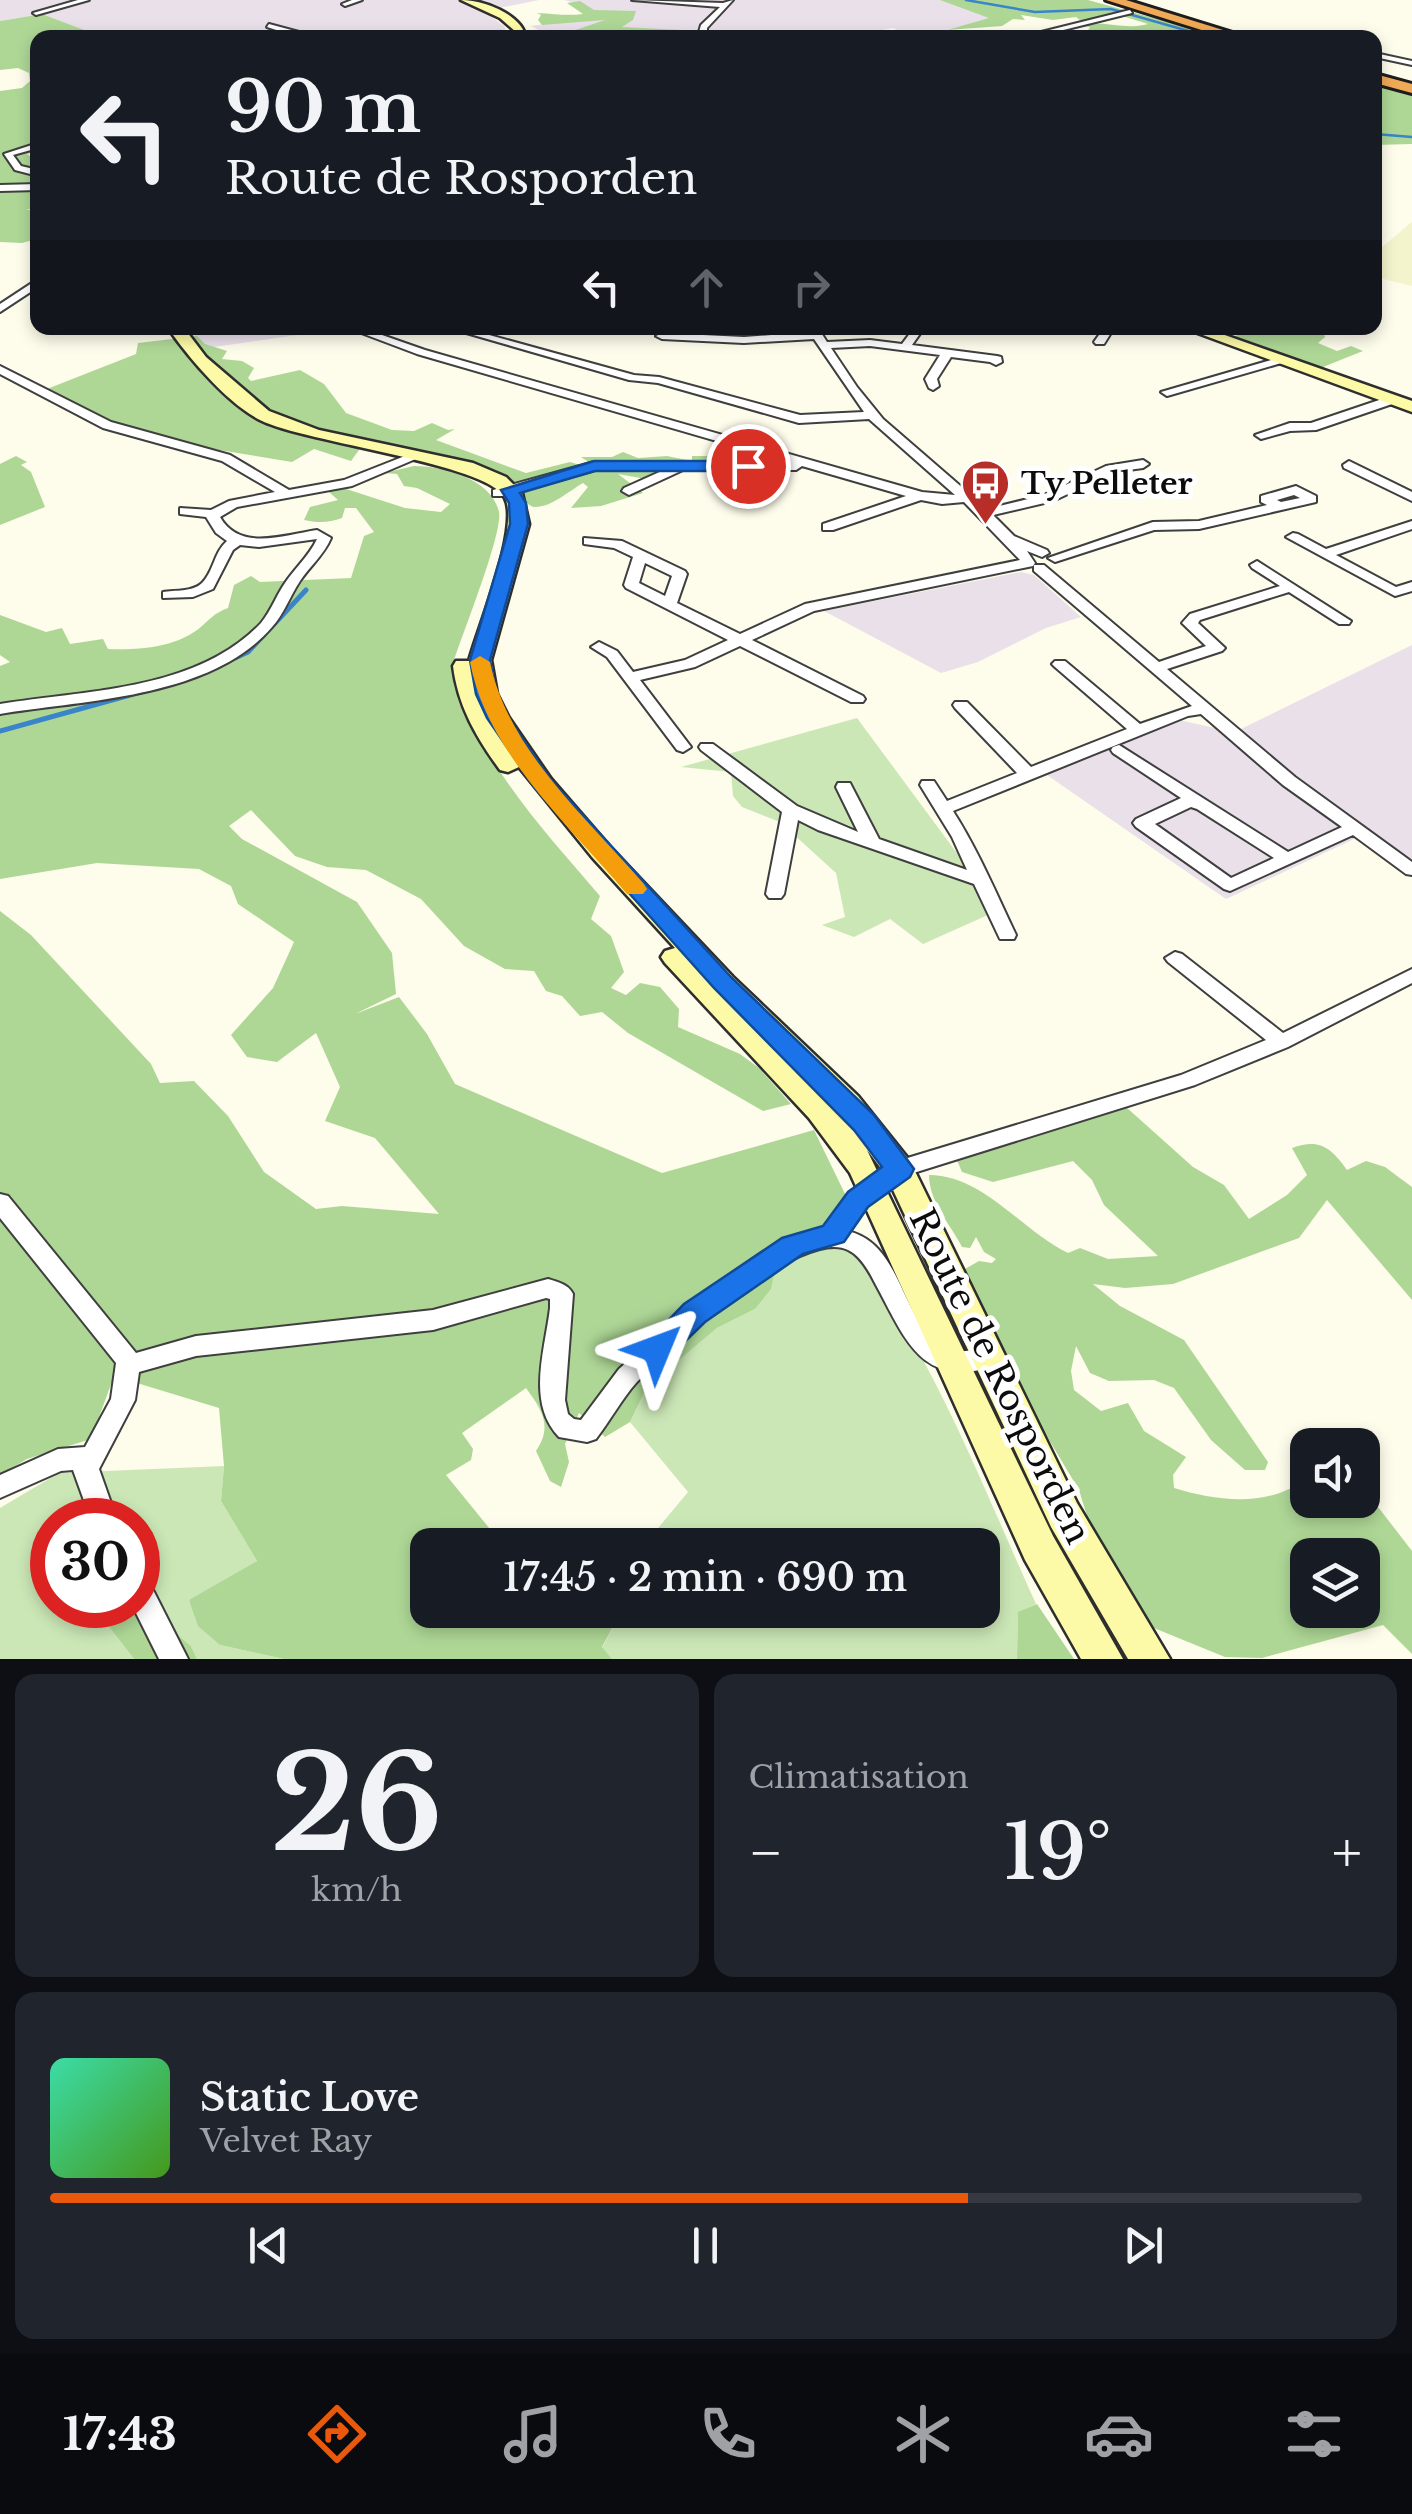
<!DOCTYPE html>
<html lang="fr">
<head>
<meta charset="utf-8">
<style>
	:root { --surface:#171b24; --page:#20242c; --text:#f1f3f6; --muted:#9ea1a6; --line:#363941; --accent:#ea580c }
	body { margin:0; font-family:"Libre Baskerville",serif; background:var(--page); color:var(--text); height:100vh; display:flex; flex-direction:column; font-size:38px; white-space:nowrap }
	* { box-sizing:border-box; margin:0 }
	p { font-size:32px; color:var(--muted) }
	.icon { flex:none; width:55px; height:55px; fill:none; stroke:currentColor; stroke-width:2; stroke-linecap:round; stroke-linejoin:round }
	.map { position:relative; height:1659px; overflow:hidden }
	.sheet { display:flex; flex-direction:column; gap:15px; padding:15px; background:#0d0f14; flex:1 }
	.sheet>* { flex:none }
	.hud { position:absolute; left:30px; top:30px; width:1352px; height:305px; border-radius:20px; box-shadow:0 5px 15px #0003; background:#171b24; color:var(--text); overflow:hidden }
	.fabs { position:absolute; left:1290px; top:1428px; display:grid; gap:20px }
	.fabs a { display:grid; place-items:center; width:90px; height:90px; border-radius:20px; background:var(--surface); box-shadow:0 5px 15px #0003; font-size:50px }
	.speed { position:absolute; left:30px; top:1498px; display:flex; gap:20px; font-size:50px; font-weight:700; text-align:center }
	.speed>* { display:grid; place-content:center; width:130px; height:130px; border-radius:50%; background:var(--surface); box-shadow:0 5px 15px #0003; line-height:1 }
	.speed .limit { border:15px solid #d22; background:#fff; color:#111 }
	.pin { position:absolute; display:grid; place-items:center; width:85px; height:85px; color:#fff; margin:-42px; border:5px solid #fff; border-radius:50%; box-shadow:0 2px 10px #0007 }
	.me { position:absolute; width:110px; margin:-55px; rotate:46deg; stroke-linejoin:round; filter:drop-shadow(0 0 8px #0008) }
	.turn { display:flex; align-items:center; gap:35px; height:210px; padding:0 30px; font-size:45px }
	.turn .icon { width:130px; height:130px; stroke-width:2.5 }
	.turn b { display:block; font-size:70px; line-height:85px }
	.lanes { display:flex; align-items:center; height:95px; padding:0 30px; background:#0003; justify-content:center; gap:50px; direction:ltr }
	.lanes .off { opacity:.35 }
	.big { font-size:75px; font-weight:600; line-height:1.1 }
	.sheet .tile { flex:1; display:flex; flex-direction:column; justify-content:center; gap:15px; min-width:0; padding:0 35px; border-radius:20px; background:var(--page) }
	.sheet .dial { align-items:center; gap:0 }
	.dial b { font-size:130px; line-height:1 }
	.song { display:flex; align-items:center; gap:30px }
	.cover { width:120px; height:120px; border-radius:15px; background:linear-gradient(135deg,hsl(160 70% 55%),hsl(100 70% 35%)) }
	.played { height:10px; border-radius:5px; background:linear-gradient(90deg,var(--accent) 70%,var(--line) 70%) }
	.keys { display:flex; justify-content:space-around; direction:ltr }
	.heat { display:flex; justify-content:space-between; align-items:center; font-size:55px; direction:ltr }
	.sheet .tiles { flex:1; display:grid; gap:15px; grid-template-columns:1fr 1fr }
	.tile:last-child { grid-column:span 2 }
	.trip { position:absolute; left:410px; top:1528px; width:590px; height:100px; border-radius:20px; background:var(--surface); box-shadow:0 5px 15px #0003; font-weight:600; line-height:100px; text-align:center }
	.menu { display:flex; height:160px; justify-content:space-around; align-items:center; background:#090b0e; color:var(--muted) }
	.menu .icon { width:70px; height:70px }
	.menu .on { color:var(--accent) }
	.menu b { font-size:45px; color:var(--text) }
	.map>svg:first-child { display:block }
</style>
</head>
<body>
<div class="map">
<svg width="1412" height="1659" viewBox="0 0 1412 1659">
	<rect width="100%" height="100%" fill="#fefceb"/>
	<g fill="#eae0ea">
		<path d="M 0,0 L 539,0 L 484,11 L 504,26 L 509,38 L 87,38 L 95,34 L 42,14 L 0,21 Z"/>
		<path d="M 564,0 L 961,0 L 1017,13 L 912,38 L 893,28 L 840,38 L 554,38 L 531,26 L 588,18 L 575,3 Z"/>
		<path d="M 187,328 L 346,328 L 200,349 Z"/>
		<path d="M 1021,572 L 1034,575 L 1081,617 L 1046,628 L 978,662 L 941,673 L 824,611 Z"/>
		<path d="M 1412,645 L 1412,859 L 1369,832 L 1226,899 L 1047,775 L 1179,720 L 1215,728 L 1221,734 L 1241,729 Z"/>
	</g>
	<path fill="#f3f3cc" d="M 1412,222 L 1412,286 L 1375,277 L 1375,253 Z"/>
	<g fill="#cbe7b6">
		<path d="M 857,718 L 999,910 L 923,944 L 890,919 L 854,937 L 822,925 L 845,917 L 836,873 L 780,822 L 742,807 L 733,796 L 731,772 L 681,767 Z"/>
		<path d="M 849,1245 C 932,1351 981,1483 1036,1604 L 1018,1613 L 1017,1659 L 612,1659 L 602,1648 L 622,1610 L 982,1610 L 982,1545 L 644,1545 L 688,1492 L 630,1422 L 647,1387 L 717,1328 L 755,1309 L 776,1265 L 805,1248 Z"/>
		<path d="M 224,1466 L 221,1501 L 257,1561 L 189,1601 L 220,1645 L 284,1659 L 197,1659 L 191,1646 L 138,1601 L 138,1520 L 52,1520 L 52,1605 L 92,1605 L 134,1659 L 0,1659 L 0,1508 L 59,1473 Z"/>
	</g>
	<g fill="#aed796" fill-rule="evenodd">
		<path d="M 940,0 L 1088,0 L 1223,37 C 1209,37 1165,32 1157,34 L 1167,37 L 1145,33 L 1108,36 L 1087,32 L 1090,27 L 1078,25 C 1103,19 1123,31 1148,24 L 1116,14 L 1081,21 L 1076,17 L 1053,20 L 1021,15 L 1025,20 L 1013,19 L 1002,26 L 947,30 L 989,18 Z"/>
		<path d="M 580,1 L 594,10 L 636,11 L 633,20 L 622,27 L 681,30 L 675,33 L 555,37 L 605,20 L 542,25 L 538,20 L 541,15 L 537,13 C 555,14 569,16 583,14 L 567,3 Z"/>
		<path d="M 42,14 L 95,34 L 38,38 L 37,151 L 27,154 L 37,161 L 37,207 L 26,210 L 37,210 L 37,239 L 22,243 L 0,242 L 0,91 L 22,88 L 30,81 L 29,73 L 18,68 L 0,70 L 0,21 Z"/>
		<path d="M 1375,85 L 1412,96 L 1412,144 L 1375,145 Z"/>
		<path d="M 1260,328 L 1316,328 L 1323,330 L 1325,337 L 1318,343 L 1337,351 L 1351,346 L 1363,351 L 1318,369 L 1232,337 Z"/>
		<path d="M 197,336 L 205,344 L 227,351 L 222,359 L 242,361 L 254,368 L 248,378 L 251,381 L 300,370 L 324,384 L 346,413 L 392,430 L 414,431 L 432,423 L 448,430 L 455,429 L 436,440 L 526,473 L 570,462 L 580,465 L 583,470 L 593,465 L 581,457 L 612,457 L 623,452 L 638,458 L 667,456 L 692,461 L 692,456 L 708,456 L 729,462 L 725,470 L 729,474 L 716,477 L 703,467 L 685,467 L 686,471 L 655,473 L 646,479 L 618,474 L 643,493 L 601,506 L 571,508 L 588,487 L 583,483 C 569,491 552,507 535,507 C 525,507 509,478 494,472 C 454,455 406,451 364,443 L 351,461 L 314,449 L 292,462 L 213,449 L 115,424 L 47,389 L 136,354 L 138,343 Z"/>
		<path d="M 16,456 L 27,462 L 21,465 L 31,472 L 45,507 L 0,525 L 0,464 Z"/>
		<path d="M 414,466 C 443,466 492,479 499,512 C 503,533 462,635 453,663 C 471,754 541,827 600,896 L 591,919 L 611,936 L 624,972 L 611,988 L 626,995 L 640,983 L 660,987 L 679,1009 L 678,1027 L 740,1054 L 759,1068 L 791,1104 L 763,1111 L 628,1033 L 602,1012 L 580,1016 L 562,996 L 546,991 L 534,971 L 505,969 L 464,946 L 421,899 L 366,870 L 327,867 L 295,856 L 251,810 L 229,826 L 242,839 L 357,902 L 392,953 L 396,994 L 355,1014 L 399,997 L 427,1034 L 455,1084 L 662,1173 L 814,1130 L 847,1198 L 805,1248 L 776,1265 L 771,1289 L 755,1309 L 717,1328 L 647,1387 L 630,1422 L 605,1437 L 579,1413 L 565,1444 L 569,1462 L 561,1487 L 550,1481 L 536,1451 C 553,1426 542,1410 526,1388 L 462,1433 L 473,1449 L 471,1460 L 446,1475 L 503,1545 L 428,1545 L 428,1610 L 622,1610 L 602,1647 L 612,1659 L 284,1659 L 220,1645 L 198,1626 L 189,1600 L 257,1561 L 221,1501 L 224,1466 L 219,1408 L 114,1376 L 91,1439 L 27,1459 L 0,1475 L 0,911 L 31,935 L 151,1064 L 160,1083 L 194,1081 L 228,1116 L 264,1172 L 316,1209 L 342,1206 L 439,1214 L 375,1138 L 325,1121 L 340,1087 L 316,1033 L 277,1062 L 247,1057 L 231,1035 L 273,988 L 294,942 L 238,904 L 231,886 L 199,869 L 97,863 L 0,879 L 0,666 L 10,662 L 0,655 L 0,615 L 46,632 L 62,628 L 70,644 L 103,639 L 108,649 C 139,650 177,648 202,626 C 212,617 215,613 228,608 L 234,585 L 251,576 L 260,582 L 351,578 L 364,536 L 374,532 L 356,508 L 345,508 L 342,518 C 329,523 317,523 304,520 L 310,507 L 338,500 L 329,492 L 337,486 L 405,508 L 441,512 L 450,504 L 417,488 L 404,486 L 397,474 L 384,473 Z"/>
		<path d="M 1126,1107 L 1193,1167 L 1224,1185 L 1249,1219 L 1287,1195 L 1307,1175 L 1292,1148 C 1320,1138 1331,1148 1347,1170 L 1366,1161 L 1385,1167 L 1412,1187 L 1412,1300 L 1327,1200 L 1299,1238 L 1173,1284 L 1125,1288 L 1093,1284 L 1120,1306 L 1184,1340 L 1268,1462 L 1265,1470 L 1245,1470 L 1211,1440 L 1174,1388 L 1154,1380 L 1109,1381 L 1090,1373 L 1076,1346 L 1071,1371 L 1074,1390 L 1101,1411 L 1128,1403 L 1144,1431 L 1186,1457 L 1173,1475 L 1174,1488 C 1217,1501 1269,1508 1307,1478 L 1308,1500 L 1362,1500 L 1363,1494 L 1375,1503 L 1412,1551 L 1412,1654 L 1383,1625 L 1262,1658 L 1225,1657 L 1149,1626 L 1095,1542 L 1079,1490 L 1039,1423 L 965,1269 L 979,1261 L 992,1263 L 996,1259 L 984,1252 L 976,1237 L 970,1248 L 962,1247 C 951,1225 929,1202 929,1175 C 983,1175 1021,1230 1068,1253 L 1080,1248 L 1108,1259 L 1158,1256 L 1104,1205 L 1092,1180 L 1073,1161 L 993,1182 L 962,1172 L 956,1158 ZM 1308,1555 L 1362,1555 L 1362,1610 L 1308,1610 Z"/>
		<path d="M 138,1601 L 191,1646 L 197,1659 L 134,1659 L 92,1605 L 138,1605 Z"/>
		<path d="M 1037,1604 L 1074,1659 L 1017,1659 L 1018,1612 Z"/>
	</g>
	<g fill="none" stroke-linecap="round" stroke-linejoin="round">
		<g stroke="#3a84c9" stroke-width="2.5">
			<path d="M 966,0 L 1035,12 L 1111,9 L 1213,38"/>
			<path d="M 1375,134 L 1412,137"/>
		</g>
		<g stroke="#3a84c9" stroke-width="5">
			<path d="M 196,676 L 248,652 L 306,590"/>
			<path d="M 0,731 L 141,692"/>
		</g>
		<defs>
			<g id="street">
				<path d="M 78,0 L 89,0 L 36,15 L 33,13 Z"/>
				<path d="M 352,0 L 362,0 L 345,6 L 342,4 Z"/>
				<path d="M 632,0 L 723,3 L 733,0 L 707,28 L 707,31 L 713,38 L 705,38 L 699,32 L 701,25 L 720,7 Z"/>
				<path d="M 1130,10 L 1132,13 L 1031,38 L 1017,38 Z"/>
				<path d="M 269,24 L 314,36 L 314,38 L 301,38 L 267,27 Z"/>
				<path d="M 1375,53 L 1412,61 L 1412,65 L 1375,57 Z"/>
				<path d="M 38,143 L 38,148 L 13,155 L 21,166 L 38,170 L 38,176 L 15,170 L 4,154 Z"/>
				<path d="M 38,184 L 38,190 L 0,191 L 0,185 Z"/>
				<path d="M 38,279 L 38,287 L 0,312 L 0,304 Z"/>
				<path d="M 348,328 L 362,328 L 425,350 L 922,492 L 955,495 L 869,419 L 799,423 L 658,383 L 629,380 L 449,328 L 464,328 L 634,375 L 659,377 L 800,415 L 864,412 L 814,339 L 744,343 L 662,339 L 656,336 L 662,333 L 744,337 L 810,332 L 808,328 L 818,328 L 827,342 L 870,340 L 902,344 L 914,328 L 924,328 L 912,345 L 997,356 L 1001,357 L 1002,362 L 996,365 L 990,362 L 951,357 L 937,379 L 939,386 L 933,390 L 929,388 L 925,379 L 940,355 L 870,346 L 831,348 L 857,387 L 883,419 L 987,509 L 1044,495 L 1106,466 L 1143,460 L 1149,464 L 1143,468 L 1114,472 L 1053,501 L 993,515 L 1014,536 L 1047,550 L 1049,553 L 1042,557 L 1027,551 L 1035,563 L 1033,566 L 814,611 L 752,640 L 863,696 L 865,699 L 863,702 L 851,702 L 740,646 L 695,667 L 640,680 L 691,747 L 683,752 L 677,750 L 607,657 L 591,647 L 599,642 L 617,651 L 633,672 L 685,660 L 728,640 L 626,588 L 624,585 L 633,557 L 614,548 L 584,544 L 584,538 L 622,541 L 685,571 L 687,574 L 677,603 L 740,634 L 805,604 L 1020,560 L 964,502 L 942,504 L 921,500 L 833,530 L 823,530 L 823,524 L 906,496 L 802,466 L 796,470 L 683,470 L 629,495 L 622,491 L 624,488 L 664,470 L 595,470 L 503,496 L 493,496 L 493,490 L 594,462 L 789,462 L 417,354 ZM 645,563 L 672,576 L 665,596 L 639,583 Z"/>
				<path d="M 1104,328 L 1114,328 L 1104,344 L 1096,344 L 1094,342 Z"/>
				<path d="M 1281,357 L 1285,358 L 1285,362 L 1167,396 L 1161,392 Z"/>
				<path d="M 0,366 L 111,422 L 230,455 L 289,490 L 344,480 L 415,452 L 425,455 L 352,486 L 237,507 L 220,517 C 240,552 284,535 317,530 L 331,538 C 324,555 310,566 300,581 C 290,596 284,614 272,627 C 212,698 85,700 0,714 L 0,704 C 86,690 197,691 261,623 C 271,611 276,596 285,583 C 295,568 309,556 317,539 L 259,547 L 240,545 L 233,550 L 213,589 L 193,597 L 163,598 L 163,592 C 174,590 193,592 202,583 C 214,571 214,552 227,541 L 216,533 L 206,517 L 180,514 L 180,508 L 211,510 L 229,501 L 275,492 L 222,461 L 103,428 L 0,374 Z"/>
				<path d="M 1391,396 L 1395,397 L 1395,403 L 1316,430 L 1290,431 L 1261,439 L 1255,435 L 1290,423 L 1311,423 Z"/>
				<path d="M 1349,461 L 1412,492 L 1412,501 L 1344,468 L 1343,465 Z"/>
				<path d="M 1296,486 L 1316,496 L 1316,502 L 1199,529 L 1154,530 L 1055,562 L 1048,558 L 1153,522 L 1199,521 L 1267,505 L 1261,502 L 1261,496 ZM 1294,495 L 1300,498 L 1281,502 L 1277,500 Z"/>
				<path d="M 1412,521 L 1412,529 L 1336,555 L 1396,587 L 1412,582 L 1412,591 L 1395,596 L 1286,537 L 1293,533 L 1298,534 L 1326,549 Z"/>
				<path d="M 1257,561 L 1351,621 L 1349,624 L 1339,624 L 1289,592 L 1200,620 L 1198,623 L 1225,648 L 1222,651 L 1167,669 L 1295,777 L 1412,862 L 1412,875 L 1406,874 L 1353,835 L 1230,891 L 1224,889 L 1136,827 L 1133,823 L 1136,819 L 1181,798 L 1113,753 L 1111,750 L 1113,747 L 1119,745 L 1288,852 L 1342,827 L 1283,785 L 1201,714 L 1188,716 L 953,811 C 978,850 996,893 1016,935 L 1014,939 L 1000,939 L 974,884 L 818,830 L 798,820 L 784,894 L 781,898 L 769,898 L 766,894 L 782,812 L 701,750 L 699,747 L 701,744 L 713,744 L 797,806 L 858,832 L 836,787 L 838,783 L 850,783 L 879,839 L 967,870 L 952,837 L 920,785 L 922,781 L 934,781 L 947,801 L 1017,773 L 955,708 L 953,705 L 955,702 L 967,702 L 1031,767 L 1127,729 L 1055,667 L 1052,664 L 1055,661 L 1065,661 L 1140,724 L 1192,706 L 1034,571 L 1034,565 L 1044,565 L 1159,662 L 1206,646 L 1182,623 L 1190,614 L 1280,586 L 1252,568 L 1250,565 ZM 1191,807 L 1197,809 L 1274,858 L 1231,878 L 1155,824 Z"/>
				<path d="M 1175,952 L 1182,954 L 1283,1033 L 1412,969 L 1412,983 L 1288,1047 L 1195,1085 L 907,1175 L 866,1205 L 847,1231 C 900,1242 900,1314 938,1344 C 957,1360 977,1344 998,1351 L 1001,1358 L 998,1365 C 922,1391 906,1340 876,1285 C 870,1273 861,1256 848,1250 C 803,1226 667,1350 636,1383 C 621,1400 610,1421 596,1439 L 587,1442 L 559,1437 C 526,1403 545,1350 550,1308 L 550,1299 L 546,1298 L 433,1330 L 196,1356 L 139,1372 L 135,1400 L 99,1469 L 117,1520 L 91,1520 L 73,1470 L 61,1471 L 0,1498 L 0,1475 L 58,1449 L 85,1447 L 111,1399 L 116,1363 L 0,1218 L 0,1194 L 8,1196 L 136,1353 L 196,1336 L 433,1310 L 548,1279 C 558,1282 568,1284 573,1294 L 565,1400 L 568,1414 L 574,1419 L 581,1420 L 619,1369 L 693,1303 L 761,1255 L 794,1238 L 824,1230 L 850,1193 L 891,1163 L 1181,1075 L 1266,1040 L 1168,962 L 1165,958 Z"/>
				<path d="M 138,1576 L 148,1580 L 188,1659 L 159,1659 L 132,1605 L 138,1605 Z"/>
			</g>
			<g id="secondary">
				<path d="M 461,0 C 483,0 522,14 526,38 L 516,38 L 516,32 L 500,18 Z"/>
				<path d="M 168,328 L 184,328 L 206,357 L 269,411 L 319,430 L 473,463 L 506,477 L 522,493 L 529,524 L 491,660 L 497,694 L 509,718 L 551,779 L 610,847 L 733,977 L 858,1096 L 910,1161 L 1077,1503 L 1170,1659 L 1128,1659 L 1051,1527 L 886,1175 L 867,1150 L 1053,1536 L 1123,1659 L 1081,1659 L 1025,1560 L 850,1173 L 809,1118 L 665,963 L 661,957 L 665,951 L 675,948 L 592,857 L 519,767 L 508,772 L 500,770 C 476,737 458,706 453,666 L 456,661 L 469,661 C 478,627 520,527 505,498 C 487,463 306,443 260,420 C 227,403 189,358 168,328 Z"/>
				<path d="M 1184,328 L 1205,328 L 1412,401 L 1412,412 Z"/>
			</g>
			<g id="highway">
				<path d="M 1106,0 L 1126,0 L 1249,38 L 1227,38 Z"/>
				<path d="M 1375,74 L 1412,84 L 1412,93 L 1375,83 Z"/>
			</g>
		</defs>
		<use href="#street" stroke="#3f3f3f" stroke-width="4"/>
		<use href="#secondary" stroke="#2e2e2e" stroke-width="5"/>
		<use href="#highway" stroke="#1d1d1d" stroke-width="6"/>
		<use href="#street" fill="#fff" fill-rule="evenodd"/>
		<use href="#secondary" fill="#fdfaa7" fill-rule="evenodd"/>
		<use href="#highway" fill="#f0a957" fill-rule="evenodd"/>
	</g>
	<path fill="#1a73e8" stroke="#114b97" stroke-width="2.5" d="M 594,461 L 748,461 L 756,466 L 748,471 L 595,471 L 520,493 L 526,503 L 528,524 L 490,660 L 496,694 L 508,718 L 550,779 L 731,977 L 874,1115 L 914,1169 L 910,1177 L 868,1207 L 844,1242 L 803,1254 L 705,1322 L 668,1358 L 657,1362 L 646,1358 L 641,1349 L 684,1304 L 782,1238 L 823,1226 L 848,1192 L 882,1167 L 854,1130 L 714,988 L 535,788 L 487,718 L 476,694 L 470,660 L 510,524 L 509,503 L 501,490 Z"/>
	<path fill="#f59e0b" d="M 480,656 L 490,662 C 508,750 586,817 643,883 L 647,889 L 643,894 L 627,894 C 569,825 487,753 470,662 Z"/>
	<defs>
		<symbol id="bus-pin" viewBox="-11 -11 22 30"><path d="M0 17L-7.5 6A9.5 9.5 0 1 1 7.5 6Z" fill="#b72d28" stroke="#fff"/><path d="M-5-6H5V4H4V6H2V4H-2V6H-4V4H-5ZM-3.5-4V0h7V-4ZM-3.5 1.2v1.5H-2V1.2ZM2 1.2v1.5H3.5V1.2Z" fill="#fff"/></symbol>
	</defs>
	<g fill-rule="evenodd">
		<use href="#bus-pin" x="958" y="456" width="55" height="75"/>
	</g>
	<g text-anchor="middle" stroke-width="10" stroke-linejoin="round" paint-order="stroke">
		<g font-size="30" font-weight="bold" fill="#0c0c0c" stroke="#fff" text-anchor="start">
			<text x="1021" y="494">Ty Pelleter</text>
		</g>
		<g font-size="35" fill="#0c0c0c" stroke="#fff">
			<text transform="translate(1000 1376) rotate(64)" y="12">Route de Rosporden</text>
		</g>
	</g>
</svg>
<div class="fabs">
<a><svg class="icon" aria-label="sound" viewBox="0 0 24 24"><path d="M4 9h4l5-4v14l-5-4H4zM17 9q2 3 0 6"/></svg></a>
<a><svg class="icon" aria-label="layers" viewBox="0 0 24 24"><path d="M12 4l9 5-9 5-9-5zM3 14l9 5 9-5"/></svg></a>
</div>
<div class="speed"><div class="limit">30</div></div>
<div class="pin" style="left:748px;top:466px;background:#d93025"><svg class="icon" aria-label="arrive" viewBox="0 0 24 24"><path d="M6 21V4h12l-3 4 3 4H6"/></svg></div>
<svg class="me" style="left:657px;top:1349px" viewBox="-20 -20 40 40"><path d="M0-17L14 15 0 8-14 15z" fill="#1a73e8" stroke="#fff" stroke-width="4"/></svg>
<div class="trip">17:45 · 2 min · 690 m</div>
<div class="hud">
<div class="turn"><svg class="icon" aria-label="left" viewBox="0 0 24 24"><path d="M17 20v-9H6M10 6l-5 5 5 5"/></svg><div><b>90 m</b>Route de Rosporden</div></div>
<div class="lanes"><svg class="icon" aria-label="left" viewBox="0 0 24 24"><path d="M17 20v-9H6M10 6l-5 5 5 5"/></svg><svg class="icon off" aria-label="ahead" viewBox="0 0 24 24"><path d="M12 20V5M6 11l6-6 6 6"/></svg><svg class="icon off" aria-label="right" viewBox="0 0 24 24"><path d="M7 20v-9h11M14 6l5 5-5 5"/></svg></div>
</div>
</div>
<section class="sheet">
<div class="tiles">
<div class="tile dial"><b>26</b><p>km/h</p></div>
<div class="tile"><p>Climatisation</p>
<div class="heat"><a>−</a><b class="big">19°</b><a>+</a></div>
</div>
<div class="tile">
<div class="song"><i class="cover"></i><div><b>Static Love</b><p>Velvet Ray</p></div></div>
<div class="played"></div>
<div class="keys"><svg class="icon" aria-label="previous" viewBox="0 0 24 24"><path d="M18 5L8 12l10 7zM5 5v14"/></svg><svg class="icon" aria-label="pause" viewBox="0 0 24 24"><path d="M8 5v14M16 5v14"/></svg><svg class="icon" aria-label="next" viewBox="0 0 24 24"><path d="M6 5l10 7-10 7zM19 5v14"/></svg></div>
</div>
</div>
</section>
<nav class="menu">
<b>17:43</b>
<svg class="icon on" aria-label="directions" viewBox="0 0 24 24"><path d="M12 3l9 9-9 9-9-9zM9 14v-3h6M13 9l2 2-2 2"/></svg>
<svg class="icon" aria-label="music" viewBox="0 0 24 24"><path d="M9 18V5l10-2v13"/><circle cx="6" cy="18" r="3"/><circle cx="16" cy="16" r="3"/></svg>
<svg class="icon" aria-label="phone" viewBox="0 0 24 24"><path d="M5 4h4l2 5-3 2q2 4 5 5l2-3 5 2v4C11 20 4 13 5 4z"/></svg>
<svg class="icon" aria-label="climate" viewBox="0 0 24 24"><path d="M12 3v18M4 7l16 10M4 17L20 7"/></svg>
<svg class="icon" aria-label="car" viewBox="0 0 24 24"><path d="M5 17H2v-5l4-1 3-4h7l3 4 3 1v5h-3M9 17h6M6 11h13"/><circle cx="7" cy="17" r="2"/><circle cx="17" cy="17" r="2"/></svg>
<svg class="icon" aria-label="filters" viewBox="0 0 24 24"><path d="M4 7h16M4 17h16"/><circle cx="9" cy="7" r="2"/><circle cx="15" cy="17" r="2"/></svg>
</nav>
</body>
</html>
